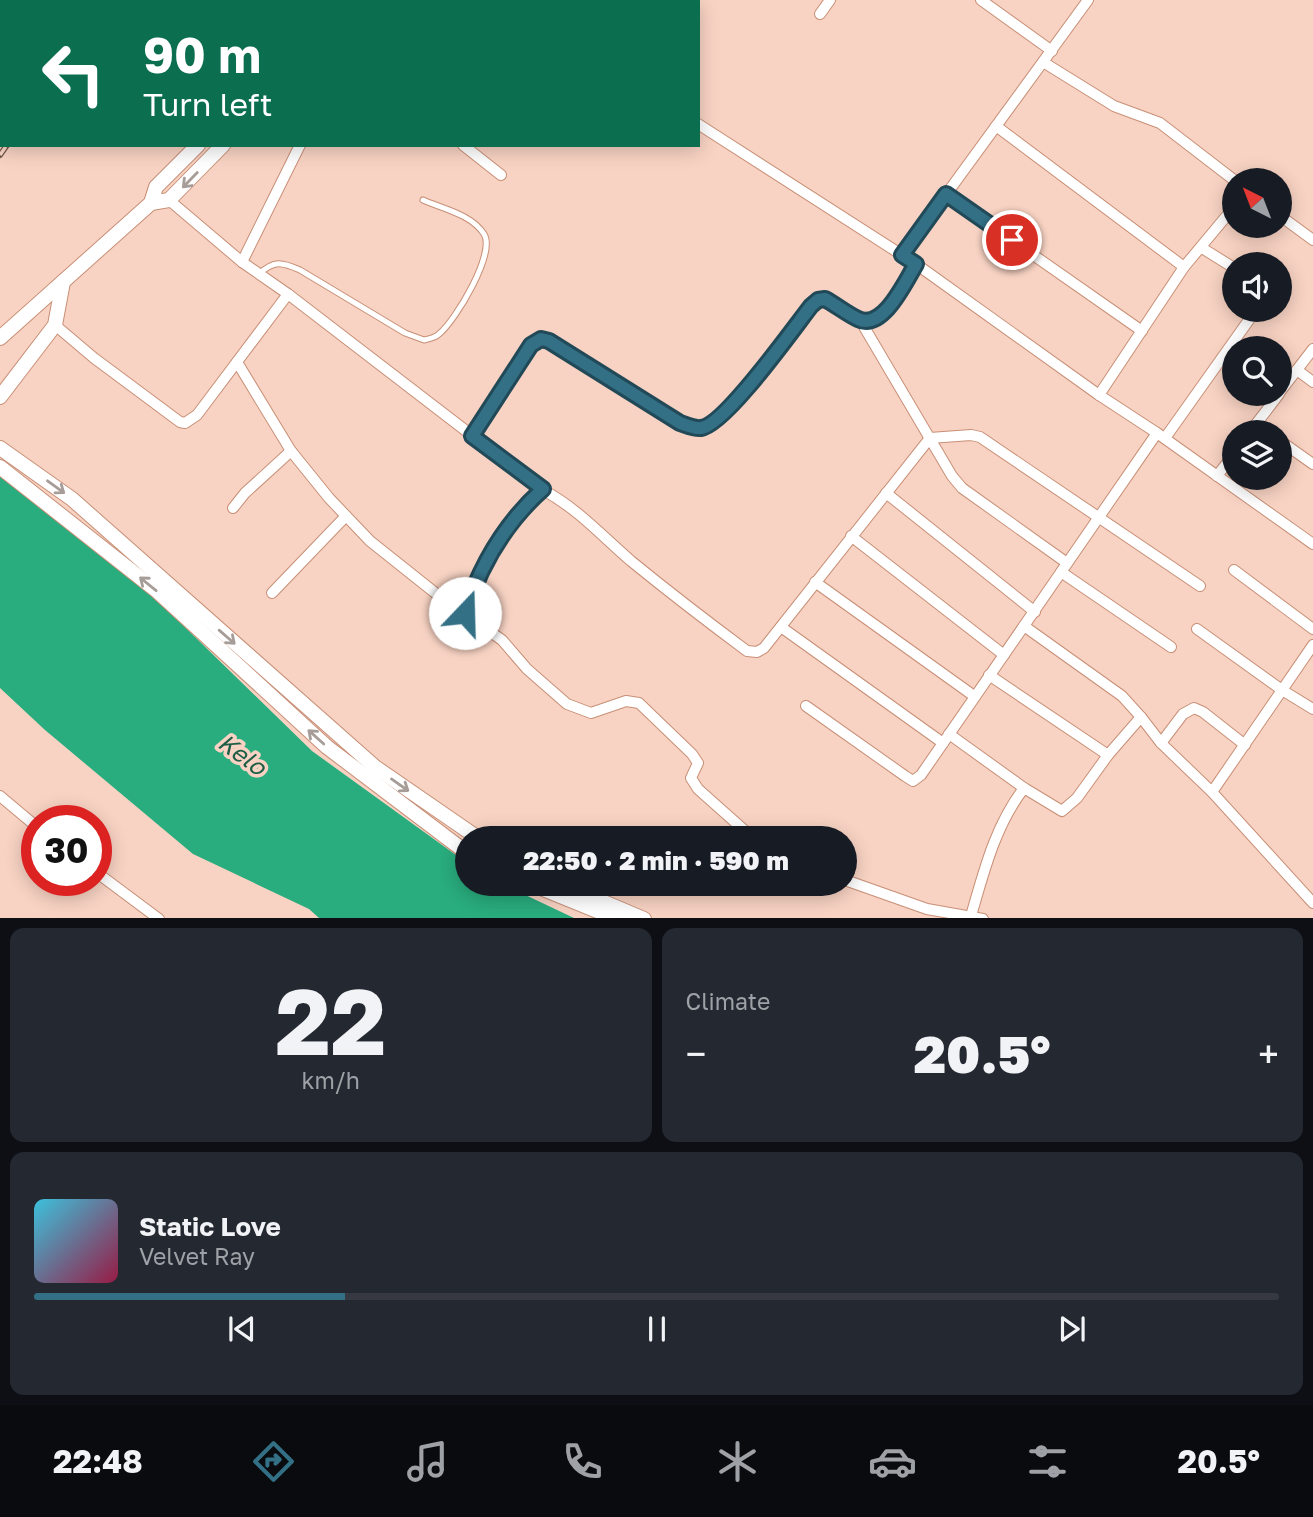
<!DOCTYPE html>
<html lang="en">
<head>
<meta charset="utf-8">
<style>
	:root { --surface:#171b24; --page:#242831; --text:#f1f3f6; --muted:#9ea1a6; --line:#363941; --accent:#337086 }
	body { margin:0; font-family:"Golos Text",sans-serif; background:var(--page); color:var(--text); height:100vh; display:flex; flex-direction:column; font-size:26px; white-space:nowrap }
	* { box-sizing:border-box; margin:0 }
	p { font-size:23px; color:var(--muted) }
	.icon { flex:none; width:38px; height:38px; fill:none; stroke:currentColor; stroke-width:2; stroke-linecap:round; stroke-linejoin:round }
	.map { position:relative; height:918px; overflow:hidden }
	.sheet { display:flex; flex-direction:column; gap:10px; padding:10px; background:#0d0f14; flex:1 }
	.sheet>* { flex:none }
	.hud { position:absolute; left:0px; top:0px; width:700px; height:147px; box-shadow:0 4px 18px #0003; background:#0b6e4f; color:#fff; overflow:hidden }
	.needle { width:46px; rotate:318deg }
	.controls { position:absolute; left:1222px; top:168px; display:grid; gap:14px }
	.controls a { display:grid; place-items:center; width:70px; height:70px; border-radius:50%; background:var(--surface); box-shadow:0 4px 18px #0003; font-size:35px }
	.speed { position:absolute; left:21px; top:805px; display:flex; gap:14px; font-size:35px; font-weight:700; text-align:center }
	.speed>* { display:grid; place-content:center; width:91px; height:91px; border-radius:50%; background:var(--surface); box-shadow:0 4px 18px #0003; line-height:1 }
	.speed .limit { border:10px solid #d22; background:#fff; color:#111 }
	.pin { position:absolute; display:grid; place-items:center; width:60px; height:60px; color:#fff; margin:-30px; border:4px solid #fff; border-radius:50%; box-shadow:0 2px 7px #0007 }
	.me { position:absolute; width:77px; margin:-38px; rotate:21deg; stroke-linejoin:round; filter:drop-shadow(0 0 5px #0008) }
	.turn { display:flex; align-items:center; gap:24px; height:147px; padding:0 28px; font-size:32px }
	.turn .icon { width:91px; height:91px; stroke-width:2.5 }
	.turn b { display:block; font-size:49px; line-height:60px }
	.big { font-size:52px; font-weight:800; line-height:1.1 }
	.sheet .tile { flex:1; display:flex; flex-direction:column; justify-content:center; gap:10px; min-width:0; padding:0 24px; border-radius:14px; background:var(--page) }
	.sheet .dial { align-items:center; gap:0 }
	.dial b { font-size:91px; line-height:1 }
	.song { display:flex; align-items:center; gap:21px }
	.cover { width:84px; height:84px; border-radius:10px; background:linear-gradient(135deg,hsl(190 70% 55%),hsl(340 70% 35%)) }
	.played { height:7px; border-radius:4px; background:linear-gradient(90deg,var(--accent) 25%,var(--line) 25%) }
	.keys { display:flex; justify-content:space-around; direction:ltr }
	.heat { display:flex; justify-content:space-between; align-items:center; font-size:38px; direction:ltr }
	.sheet .tiles { flex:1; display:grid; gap:10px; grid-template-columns:1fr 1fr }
	.tile:last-child { grid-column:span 2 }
	.trip { position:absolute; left:455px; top:826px; width:402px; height:70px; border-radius:35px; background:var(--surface); box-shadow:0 4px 18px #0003; font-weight:800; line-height:70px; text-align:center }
	.menu { display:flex; height:112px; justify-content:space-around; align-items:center; background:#090b0e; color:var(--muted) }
	.menu .icon { width:49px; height:49px }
	.menu .current { color:var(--accent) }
	.menu b { font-size:32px; color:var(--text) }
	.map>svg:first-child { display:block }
</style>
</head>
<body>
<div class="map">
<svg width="1313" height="919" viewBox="0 0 1313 919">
	<rect width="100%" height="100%" fill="#f8d3c3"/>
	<path fill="#29ac7e" d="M 0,470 L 112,556 L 312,751 L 467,863 L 467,884 L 502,884 L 574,918 L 319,918 L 309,909 L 193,854 L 45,730 L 0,688 Z"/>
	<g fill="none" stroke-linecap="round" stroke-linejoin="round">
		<defs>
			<path id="lane" d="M 259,274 C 274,260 282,262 300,270 L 405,333 L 424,340 C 429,339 436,337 439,334 C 456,320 496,253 484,234 C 471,214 443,209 423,200"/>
			<g id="street">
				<path d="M 491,0 L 494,2"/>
				<path d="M 981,0 L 1052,51"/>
				<path d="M 522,2 L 523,0"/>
				<path d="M 646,2 L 647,0"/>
				<path d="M 820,14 L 830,0"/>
				<path d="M 1043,62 L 1114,106 L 1160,123 L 1234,180"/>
				<path d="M 698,124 L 916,264 L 1099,395 L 1157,433 L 1313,544"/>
				<path d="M 996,126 L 1184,267"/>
				<path d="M 463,145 L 501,175"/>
				<path d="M 946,194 L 1142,331"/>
				<path d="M 169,200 L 242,262 L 288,294 L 543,490 C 577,508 602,536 631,561 C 669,592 708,622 747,651 L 757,652 L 764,648 L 930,438 L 971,435 L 980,437 L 1200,586"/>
				<path d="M 1279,215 L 1313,240"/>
				<path d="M 1202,248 L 1234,268"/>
				<path d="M 902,255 L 1088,0"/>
				<path d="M 242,262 L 300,145"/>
				<path d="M 860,320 L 952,476 L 962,488 L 1067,563"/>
				<path d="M 55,325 L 94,358 L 180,422 L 185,423 L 197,415 L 288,294"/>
				<path d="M 237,362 L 291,451 L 329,498 L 370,541 L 434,592 L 502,640 L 527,669 L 567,704 L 591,713 L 626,701 L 639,703 L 692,754 L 698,763 L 691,778 L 698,789 L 753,838"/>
				<path d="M 1297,370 L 1313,382"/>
				<path d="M 1279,393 L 1313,349"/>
				<path d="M 1099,395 L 1184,267 L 1234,207"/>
				<path d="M 1256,424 L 1268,432"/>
				<path d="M 1250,432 L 1279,394"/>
				<path d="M 472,437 L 531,345 L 541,339 L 549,341 L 680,423 C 686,425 695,429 701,429 C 725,425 793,328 811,306 L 818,301 L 825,299 C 836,305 847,314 858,319 C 883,331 905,282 916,264"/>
				<path d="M 1165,438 L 1256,310"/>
				<path d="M 1279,440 L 1313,464"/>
				<path d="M 1217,476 L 1234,454"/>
				<path d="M 886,493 L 1035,612"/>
				<path d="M 233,508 L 245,493 L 291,451"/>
				<path d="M 851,536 L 1004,655"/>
				<path d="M 1234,570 L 1313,629"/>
				<path d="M 1061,572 L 1171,647"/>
				<path d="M 815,582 L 974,696"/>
				<path d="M 272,593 L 346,516"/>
				<path d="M 465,613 C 480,566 506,522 543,490"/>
				<path d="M 1024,626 L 1122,696 L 1141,717"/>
				<path d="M 781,627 L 943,743"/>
				<path d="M 1197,629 L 1282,690 L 1313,709"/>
				<path d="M 989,675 L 1108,755"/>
				<path d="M 806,706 L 905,776 L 913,781 L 921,775 L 1157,433"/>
				<path d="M 949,734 L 1024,788 L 1062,811 L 1077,798 L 1108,755 L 1141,717 L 1161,743 L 1212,792 L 1313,903"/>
				<path d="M 1161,743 L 1183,714 L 1194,708 L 1203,712 L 1245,745"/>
				<path d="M 1212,792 L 1313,645"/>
				<path d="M 0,796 L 37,827"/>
				<path d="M 96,872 L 159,919"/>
				<path d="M 845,880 L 927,909 L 983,919"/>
				<path d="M 971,916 C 984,871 995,826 1024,788"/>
			</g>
			<g id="secondary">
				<path d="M 340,2 L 342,0"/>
				<path d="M 357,2 L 358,0"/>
				<path d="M 151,203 L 169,200 L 223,145"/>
				<path d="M 0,338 L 151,203 L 156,187 L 198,145"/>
				<path d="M 0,397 L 55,325 L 63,282"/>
				<path d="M 0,448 L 72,499 L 375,767 L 478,838"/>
				<path d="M 0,467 L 157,591 L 327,747 L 467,853"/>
				<path d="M 531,884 L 617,919"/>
				<path d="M 561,884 L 644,919"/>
			</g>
		</defs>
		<use href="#lane" stroke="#c88f76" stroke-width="7"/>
		<use href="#street" stroke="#c88f76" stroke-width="12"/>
		<use href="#secondary" stroke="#c88f76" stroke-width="16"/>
		<use href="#lane" stroke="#fff" stroke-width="5"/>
		<use href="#street" stroke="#fff" stroke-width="10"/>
		<use href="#secondary" stroke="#fff" stroke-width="14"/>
		<defs>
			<g id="rail">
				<path d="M 52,2 L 53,0"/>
				<path d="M 85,2 L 86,0"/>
				<path d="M 104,2 L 106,0"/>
				<path d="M 0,71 L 2,69"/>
				<path d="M 0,119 L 2,117"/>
				<path d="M 0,155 L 7,145"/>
			</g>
		</defs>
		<use href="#rail" stroke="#71574b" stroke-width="6"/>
		<use href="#rail" stroke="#f8d3c3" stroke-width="3.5" stroke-dasharray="10" stroke-linecap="butt"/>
	</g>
	<defs><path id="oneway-shaft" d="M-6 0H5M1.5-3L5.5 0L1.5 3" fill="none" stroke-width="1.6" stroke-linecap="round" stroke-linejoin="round" transform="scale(1.75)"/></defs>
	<g stroke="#a79d98">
		<use href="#oneway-shaft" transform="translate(190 180) rotate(134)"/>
		<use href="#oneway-shaft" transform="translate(56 487) rotate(36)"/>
		<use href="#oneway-shaft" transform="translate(148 584) rotate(-141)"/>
		<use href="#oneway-shaft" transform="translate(227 637) rotate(41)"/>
		<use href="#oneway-shaft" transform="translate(316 737) rotate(-138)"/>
		<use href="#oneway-shaft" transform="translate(400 785) rotate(35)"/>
	</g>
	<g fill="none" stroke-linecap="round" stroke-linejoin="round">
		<defs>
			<path id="route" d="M 465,613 C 480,566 506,522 543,489 L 472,436 L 531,345 L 541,339 L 549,341 L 680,423 C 686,425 695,429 701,428 C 725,425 793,329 811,306 L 818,300 L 825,299 C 836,305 847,314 858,319 C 883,331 905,282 916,264 L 902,255 L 946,194 L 1012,240"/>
		</defs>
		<use href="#route" stroke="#214957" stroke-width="18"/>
		<use href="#route" stroke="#337086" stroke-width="12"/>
	</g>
	<g text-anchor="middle" stroke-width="7" stroke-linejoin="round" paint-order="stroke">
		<g font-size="24" font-style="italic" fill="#1e5e46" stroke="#f8d3c3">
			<text transform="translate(242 755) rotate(36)" y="8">Kelo</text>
		</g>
	</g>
</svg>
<div class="controls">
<a><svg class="needle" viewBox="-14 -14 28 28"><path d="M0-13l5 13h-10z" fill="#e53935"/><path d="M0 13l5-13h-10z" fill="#9ea1a6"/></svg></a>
<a><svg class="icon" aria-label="sound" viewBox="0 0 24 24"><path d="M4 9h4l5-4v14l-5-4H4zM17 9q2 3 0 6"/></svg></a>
<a><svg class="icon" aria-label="search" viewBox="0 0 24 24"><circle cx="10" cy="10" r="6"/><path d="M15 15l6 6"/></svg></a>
<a><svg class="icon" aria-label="layers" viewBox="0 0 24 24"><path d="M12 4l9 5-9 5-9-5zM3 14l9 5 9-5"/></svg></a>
</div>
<div class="speed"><div class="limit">30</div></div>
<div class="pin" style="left:1012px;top:240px;background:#d93025"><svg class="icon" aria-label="arrive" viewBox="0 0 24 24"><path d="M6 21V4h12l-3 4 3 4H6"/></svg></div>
<svg class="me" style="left:465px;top:613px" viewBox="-20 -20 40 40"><circle r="19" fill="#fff"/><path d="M0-13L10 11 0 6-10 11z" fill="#337086"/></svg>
<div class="trip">22:50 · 2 min · 590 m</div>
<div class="hud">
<div class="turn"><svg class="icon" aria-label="left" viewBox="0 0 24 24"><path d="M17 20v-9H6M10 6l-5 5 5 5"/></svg><div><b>90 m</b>Turn left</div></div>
</div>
</div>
<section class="sheet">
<div class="tiles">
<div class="tile dial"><b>22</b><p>km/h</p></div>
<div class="tile"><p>Climate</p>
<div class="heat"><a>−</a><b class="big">20.5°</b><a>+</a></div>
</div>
<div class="tile">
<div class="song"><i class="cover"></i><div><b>Static Love</b><p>Velvet Ray</p></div></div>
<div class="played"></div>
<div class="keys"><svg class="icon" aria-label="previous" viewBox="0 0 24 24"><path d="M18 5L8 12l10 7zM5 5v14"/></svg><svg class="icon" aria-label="pause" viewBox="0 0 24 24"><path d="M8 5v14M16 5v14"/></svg><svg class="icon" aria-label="next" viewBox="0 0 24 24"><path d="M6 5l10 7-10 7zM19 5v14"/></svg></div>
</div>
</div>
</section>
<nav class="menu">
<b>22:48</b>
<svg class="icon current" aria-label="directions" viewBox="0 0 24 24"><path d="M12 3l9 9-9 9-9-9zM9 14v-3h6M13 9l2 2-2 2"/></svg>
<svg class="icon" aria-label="music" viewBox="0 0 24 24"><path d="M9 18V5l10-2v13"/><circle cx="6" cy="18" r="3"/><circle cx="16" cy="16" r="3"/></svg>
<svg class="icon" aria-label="phone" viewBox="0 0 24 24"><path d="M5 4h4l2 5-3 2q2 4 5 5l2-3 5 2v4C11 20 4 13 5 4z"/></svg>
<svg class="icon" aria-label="climate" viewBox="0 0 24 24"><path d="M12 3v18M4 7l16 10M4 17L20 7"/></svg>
<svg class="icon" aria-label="car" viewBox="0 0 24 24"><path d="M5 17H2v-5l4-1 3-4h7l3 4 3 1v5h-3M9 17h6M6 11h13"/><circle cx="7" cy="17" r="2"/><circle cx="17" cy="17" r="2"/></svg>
<svg class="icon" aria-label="filters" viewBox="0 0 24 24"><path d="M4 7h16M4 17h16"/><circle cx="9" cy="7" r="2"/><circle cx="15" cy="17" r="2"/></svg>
<b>20.5°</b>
</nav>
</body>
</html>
